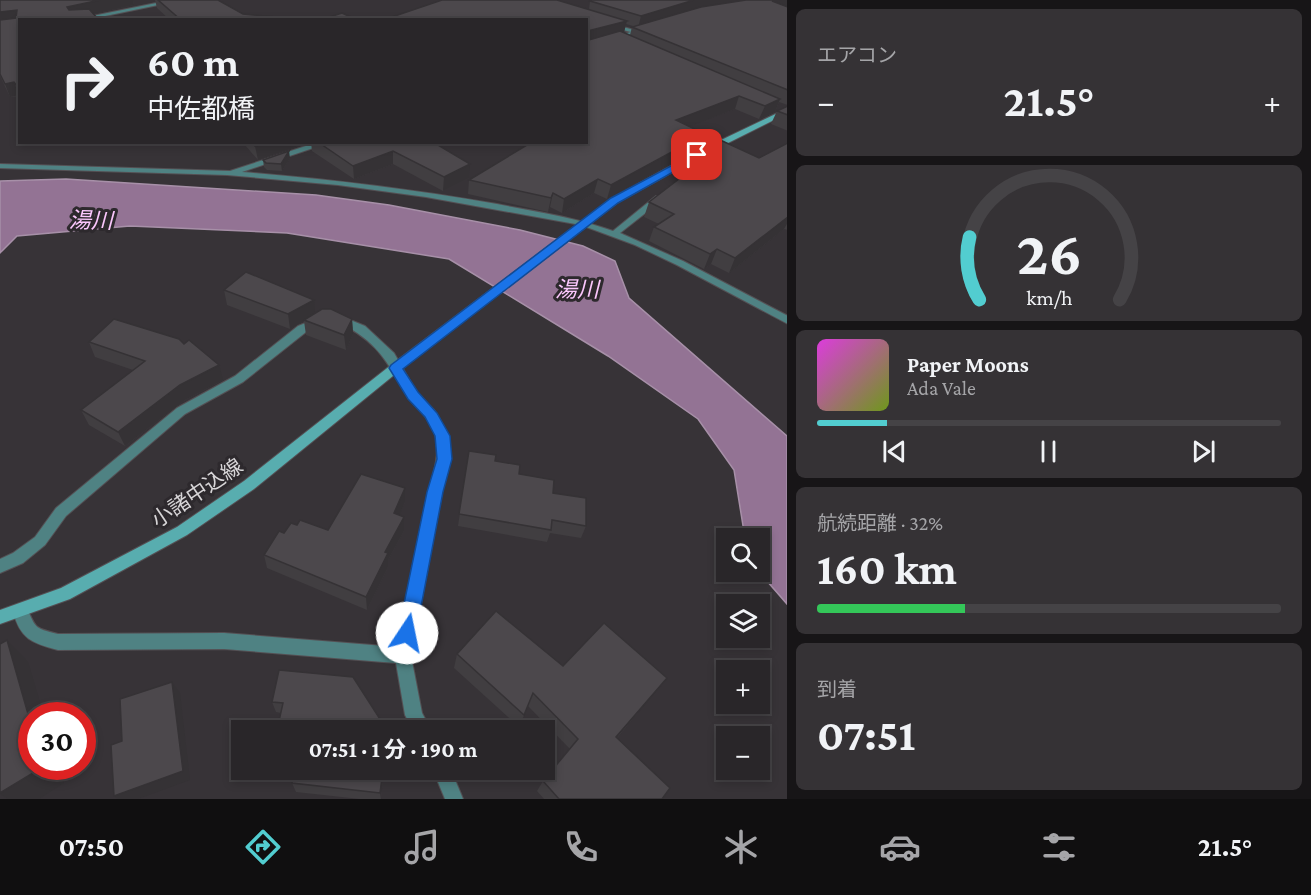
<!DOCTYPE html>
<html lang="ja">
<head>
<meta charset="utf-8">
<style>
	:root { --surface:#292629; --page:#353235; --text:#f1f3f6; --muted:#a5a5a8; --line:#454346; --accent:#52cdd0 }
	body { margin:0; font-family:"Crimson Pro","Noto Sans JP",serif; background:var(--page); color:var(--text); height:100vh; display:flex; flex-direction:column; font-size:22px; white-space:nowrap }
	* { box-sizing:border-box; margin:0 }
	p { font-size:20px; color:var(--muted) }
	.icon { flex:none; width:33px; height:33px; fill:none; stroke:currentColor; stroke-width:2; stroke-linecap:round; stroke-linejoin:round }
	.map { position:relative; flex:1; overflow:hidden }
	.details { display:flex; flex-direction:column; gap:9px; padding:9px; background:#171517; width:524px }
	.details>* { flex:none }
	.hud { position:absolute; left:18px; top:18px; width:570px; height:126px; border-radius:0px; box-shadow:0 3px 9px #0003,0 0 0 2px var(--line); background:#292629; color:var(--text); overflow:hidden }
	.tools { position:absolute; left:716px; top:528px; display:grid; gap:12px }
	.tools a { display:grid; place-items:center; width:54px; height:54px; border-radius:0px; background:var(--surface); box-shadow:0 3px 9px #0003,0 0 0 2px var(--line); font-size:30px }
	.speed { position:absolute; left:18px; top:702px; display:flex; gap:12px; font-size:30px; font-weight:700; text-align:center }
	.speed>* { display:grid; place-content:center; width:78px; height:78px; border-radius:50%; background:var(--surface); box-shadow:0 3px 9px #0003,0 0 0 2px var(--line); line-height:1 }
	.speed .limit { border:9px solid #d22; background:#fff; color:#111 }
	.pin { position:absolute; display:grid; place-items:center; width:51px; height:51px; color:#fff; margin:-26px; border-radius:12px; box-shadow:0 3px 9px #0006 }
	.me { position:absolute; width:66px; margin:-33px; rotate:11deg; stroke-linejoin:round; filter:drop-shadow(0 0 4px #0008) }
	.turn { display:flex; align-items:center; gap:21px; height:126px; padding:0 30px; font-size:27px }
	.turn .icon { width:78px; height:78px; stroke-width:2.5 }
	.turn b { display:block; font-size:42px; line-height:51px }
	.big { font-size:45px; font-weight:700; line-height:1.1 }
	.details .widget { flex:1; display:flex; flex-direction:column; justify-content:center; gap:9px; min-width:0; padding:0 21px; border-radius:9px; background:var(--page) }
	.details .dial { align-items:center; gap:0 }
	.dial svg { height:156px; overflow:visible; fill:none; stroke:var(--line); stroke-width:7; stroke-linecap:round; text-anchor:middle }
	.dial text { fill:var(--text); stroke:none }
	.song { display:flex; align-items:center; gap:18px }
	.cover { width:72px; height:72px; border-radius:9px; background:linear-gradient(135deg,hsl(300 70% 55%),hsl(80 70% 35%)) }
	.played { height:6px; border-radius:3px; background:linear-gradient(90deg,var(--accent) 15%,var(--line) 15%) }
	.keys { display:flex; justify-content:space-around; direction:ltr }
	.heat { display:flex; justify-content:space-between; align-items:center; font-size:33px; direction:ltr }
	.charge { height:9px; border-radius:4px; background:linear-gradient(90deg,#34c759 32%,var(--line) 0) }
	.trip { position:absolute; left:231px; top:720px; width:324px; height:60px; border-radius:0px; background:var(--surface); box-shadow:0 3px 9px #0003,0 0 0 2px var(--line); font-weight:700; line-height:60px; text-align:center }
	.tab-bar { display:flex; height:96px; justify-content:space-around; align-items:center; background:#100f10; color:var(--muted) }
	.tab-bar .icon { width:42px; height:42px }
	.tab-bar .on { color:var(--accent) }
	.tab-bar b { font-size:27px; color:var(--text) }
	main { display:flex; flex:1; min-height:0 }
	.map>svg:first-child { display:block }
</style>
</head>
<body>
<main>
<div class="map">
<svg width="788" height="799" viewBox="0 0 788 799">
	<rect width="100%" height="100%" fill="#373337"/>
	<path fill="#937394" stroke="#a790a8" stroke-width="1.5" d="M 66,179 L 316,195 L 389,205 L 520,230 L 583,246 L 615,261 L 629,298 L 787,436 L 787,604 L 759,572 L 759,538 L 745,538 L 734,470 L 698,419 L 608,356 L 449,259 L 287,233 L 130,226 L 17,236 L 0,253 L 0,181 Z"/>
	<g fill="none" stroke-linecap="round" stroke-linejoin="round">
		<defs>
			<g id="street">
				<path d="M 171,0 L 182,0 L 86,20 L 73,20 Z"/>
				<path d="M 609,23 L 641,32 L 586,49 L 586,45 L 631,32 L 607,26 Z"/>
				<path d="M 318,142 L 331,142 L 242,172 C 329,179 411,189 497,204 C 536,212 575,217 613,231 L 656,196 L 662,196 L 662,200 L 620,233 L 683,261 L 788,316 L 788,324 L 677,265 L 635,245 L 581,225 L 426,197 L 338,185 L 227,175 L 0,168 L 0,164 L 230,171 Z"/>
				<path d="M 338,315 L 365,326 L 394,353 L 417,393 L 434,410 L 448,436 L 450,459 L 442,492 L 411,656 L 422,713 L 431,730 L 413,730 L 405,715 L 396,663 L 224,649 L 58,650 C 32,643 20,639 13,611 L 16,606 L 21,604 L 26,606 C 36,628 33,628 58,634 L 224,633 L 397,647 C 406,600 416,552 426,505 C 430,482 440,461 436,438 C 432,418 413,406 403,389 C 383,354 372,338 334,320 L 333,318 Z"/>
				<path d="M 318,318 L 322,319 L 323,321 L 322,323 L 306,332 L 243,382 L 185,414 L 66,516 L 45,545 L 23,563 L 0,573 L 0,559 L 13,553 L 35,537 L 56,508 L 177,408 L 235,376 L 298,326 Z"/>
				<path d="M 433,770 L 451,770 L 463,799 L 445,799 Z"/>
			</g>
			<path id="secondary" d="M 788,108 L 788,113 L 700,157 L 617,203 L 399,371 L 254,489 L 187,535 L 70,599 L 0,624 L 0,610 L 61,588 L 177,527 L 244,481 L 391,365 L 611,199 L 694,153 Z"/>
		</defs>
		<use href="#street" stroke="#545054" stroke-width="2"/>
		<use href="#secondary" stroke="#545054" stroke-width="2"/>
		<use href="#street" fill="#4f8283" fill-rule="evenodd"/>
		<use href="#secondary" fill="#58adaf" fill-rule="evenodd"/>
	</g>
	<g fill="#413e41" fill-rule="evenodd">
		<path d="M 0,0 L 133,0 L 134,5 L 94,14 L 20,20 L 20,96 L 10,97 L 0,76 Z"/>
		<path d="M 155,0 L 218,0 L 243,14 L 310,20 L 170,20 L 157,8 Z"/>
		<path d="M 440,0 L 557,0 L 589,9 L 590,1 L 788,0 L 788,105 L 779,102 L 775,112 L 759,119 L 735,109 L 689,126 L 701,147 L 607,199 L 594,193 L 562,213 L 550,207 L 548,212 L 468,194 L 469,180 L 586,142 ZM 626,24 L 633,26 L 632,27 L 630,35 L 623,32 L 624,32 Z"/>
		<path d="M 788,106 L 788,131 L 771,124 L 777,111 Z"/>
		<path d="M 232,142 L 299,142 L 296,147 L 258,160 L 244,144 L 235,146 Z"/>
		<path d="M 311,142 L 433,142 L 469,178 L 443,191 L 393,164 L 354,179 L 312,151 Z"/>
		<path d="M 788,143 L 788,230 L 784,229 L 729,273 L 711,264 L 704,269 L 649,241 L 654,227 L 659,224 L 644,217 L 649,202 L 702,161 L 707,144 L 759,158 Z"/>
		<path d="M 290,158 L 282,171 L 267,170 L 264,167 L 263,160 Z"/>
		<path d="M 224,290 L 315,313 L 352,319 L 353,334 L 346,350 L 306,335 L 304,321 L 290,329 L 227,305 Z"/>
		<path d="M 89,342 L 223,380 L 185,400 L 125,446 L 89,425 L 81,410 L 133,370 L 95,357 Z"/>
		<path d="M 469,451 L 519,474 L 553,493 L 586,526 L 581,538 L 550,533 L 547,542 L 458,526 Z"/>
		<path d="M 405,502 L 399,515 L 404,531 L 388,560 L 388,567 L 367,610 L 267,568 L 264,555 L 284,533 L 297,525 L 328,530 Z"/>
		<path d="M 457,654 L 563,666 L 656,691 L 617,738 L 662,799 L 544,799 L 537,791 L 543,781 L 570,749 L 528,706 L 519,727 L 454,668 Z"/>
		<path d="M 353,677 L 281,713 L 276,712 L 272,702 Z"/>
		<path d="M 286,770 L 384,770 L 381,799 L 360,799 L 296,792 L 292,783 L 294,771 Z"/>
	</g>
	<g fill="#353235">
		<path d="M 100,0 L 133,0 L 134,5 L 71,19 L 67,7 Z"/>
		<path d="M 694,0 L 756,0 L 638,28 L 641,16 Z"/>
		<path d="M 781,0 L 788,0 L 788,10 L 772,1 Z"/>
		<path d="M 17,10 L 20,20 L 0,25 L 0,12 Z"/>
		<path d="M 627,21 L 624,32 L 586,43 L 588,31 Z"/>
		<path d="M 14,82 L 19,95 L 10,97 L 5,84 Z"/>
		<path d="M 739,96 L 735,109 L 672,133 L 676,120 Z"/>
		<path d="M 780,99 L 775,112 L 759,119 L 765,106 Z"/>
		<path d="M 705,134 L 701,147 L 607,199 L 611,185 Z"/>
		<path d="M 234,142 L 243,142 L 244,144 L 235,146 Z"/>
		<path d="M 267,142 L 299,142 L 296,147 L 258,160 L 255,146 Z"/>
		<path d="M 289,151 L 290,158 L 282,171 L 281,164 Z"/>
		<path d="M 393,151 L 393,164 L 354,179 L 353,166 Z"/>
		<path d="M 470,164 L 469,178 L 443,191 L 444,177 Z"/>
		<path d="M 598,179 L 594,193 L 562,213 L 564,199 Z"/>
		<path d="M 553,193 L 550,207 L 548,212 L 551,198 Z"/>
		<path d="M 788,217 L 788,222 L 784,229 L 729,273 L 735,258 Z"/>
		<path d="M 717,249 L 711,264 L 704,269 L 710,254 Z"/>
		<path d="M 314,300 L 315,315 L 304,320 L 304,321 L 290,329 L 288,314 Z"/>
		<path d="M 352,319 L 353,334 L 346,350 L 344,335 Z"/>
		<path d="M 219,365 L 223,380 L 185,400 L 125,446 L 118,432 L 180,385 Z"/>
		<path d="M 405,488 L 405,502 L 394,527 L 394,513 Z"/>
		<path d="M 404,517 L 404,531 L 388,560 L 388,567 L 367,610 L 366,597 L 385,552 Z"/>
		<path d="M 7,640 L 28,662 L 44,716 L 32,716 L 32,728 Z"/>
		<path d="M 667,678 L 656,691 L 607,749 L 616,737 Z"/>
		<path d="M 172,682 L 180,693 L 190,780 L 138,799 L 118,799 L 114,796 Z"/>
		<path d="M 42,766 L 60,766 L 64,783 L 39,799 L 8,799 L 0,794 L 0,793 Z"/>
		<path d="M 383,770 L 384,770 L 381,799 L 380,793 Z"/>
	</g>
	<g fill="#4c484c" stroke="#353235" stroke-width="1.5">
		<path d="M 0,0 L 100,0 L 67,7 L 69,10 L 89,9 L 99,20 L 20,20 L 20,90 L 14,82 L 5,84 L 0,74 L 0,20 L 16,18 L 17,10 L 0,12 Z"/>
		<path d="M 158,0 L 218,0 L 243,14 L 310,20 L 181,20 Z"/>
		<path d="M 442,0 L 557,0 L 627,21 L 588,31 L 586,36 L 586,20 L 383,20 Z"/>
		<path d="M 592,0 L 694,0 L 641,16 L 590,1 Z"/>
		<path d="M 746,0 L 781,0 L 772,1 L 788,7 L 788,90 L 632,27 L 701,7 Z"/>
		<path d="M 342,13 L 357,20 L 320,20 Z"/>
		<path d="M 620,31 L 780,99 L 765,106 L 739,96 L 676,120 L 705,134 L 611,185 L 598,179 L 564,199 L 553,193 L 551,198 L 469,180 L 532,142 L 586,142 L 586,38 L 589,40 Z"/>
		<path d="M 788,106 L 788,115 L 777,111 Z"/>
		<path d="M 718,139 L 759,158 L 788,143 L 788,217 L 735,258 L 717,249 L 710,254 L 654,227 L 674,214 L 649,202 L 706,158 L 707,144 Z"/>
		<path d="M 252,142 L 267,142 L 255,146 Z"/>
		<path d="M 318,142 L 433,142 L 470,164 L 444,177 L 393,151 L 353,166 Z"/>
		<path d="M 289,151 L 281,164 L 266,163 L 263,160 Z"/>
		<path d="M 246,272 L 314,300 L 288,314 L 224,290 Z"/>
		<path d="M 322,309 L 331,309 L 352,319 L 344,335 L 304,320 Z"/>
		<path d="M 114,319 L 179,339 L 184,344 L 189,340 L 219,365 L 180,385 L 118,432 L 81,410 L 145,361 L 89,342 Z"/>
		<path d="M 469,451 L 496,455 L 495,461 L 520,465 L 519,474 L 554,480 L 553,493 L 586,498 L 586,526 L 552,520 L 551,530 L 459,514 Z"/>
		<path d="M 361,474 L 405,488 L 394,513 L 404,517 L 385,552 L 388,553 L 366,597 L 264,555 L 279,531 L 284,533 L 291,523 L 297,525 L 300,520 L 328,530 Z"/>
		<path d="M 496,611 L 563,666 L 604,623 L 667,678 L 616,737 L 670,788 L 662,799 L 559,799 L 543,781 L 578,739 L 533,693 L 524,715 L 457,654 Z"/>
		<path d="M 7,640 L 32,728 L 32,766 L 43,767 L 0,793 L 0,644 Z"/>
		<path d="M 279,670 L 353,677 L 387,730 L 277,730 L 283,703 L 272,702 Z"/>
		<path d="M 172,682 L 183,771 L 114,796 L 111,745 L 122,741 L 120,699 Z"/>
		<path d="M 295,770 L 383,770 L 380,793 L 292,783 Z"/>
	</g>
	<path fill="#1a73e8" stroke="#114b97" stroke-width="1.5" d="M 697,152 L 702,155 L 700,157 L 618,203 L 403,369 L 418,392 L 437,413 L 450,436 L 452,459 L 443,492 L 416,633 L 414,639 L 407,641 L 401,639 L 398,633 L 427,492 L 437,459 L 435,436 L 425,417 L 408,399 L 389,368 L 391,365 L 611,198 Z"/>
	<g text-anchor="middle" stroke-width="6" stroke-linejoin="round" paint-order="stroke">
		<g font-size="21" fill="#d7d5d7" stroke="#2d292d">
			<text transform="translate(197 493) rotate(-34)" y="7">小諸中込線</text>
		</g>
		<g font-size="22" font-style="italic" fill="#fbc7fd" stroke="#2d292d">
			<text transform="translate(91 220) rotate(1)" y="8">湯川</text>
			<text x="577" y="297">湯川</text>
		</g>
	</g>
</svg>
<div class="tools">
<a><svg class="icon" aria-label="search" viewBox="0 0 24 24"><circle cx="10" cy="10" r="6"/><path d="M15 15l6 6"/></svg></a>
<a><svg class="icon" aria-label="layers" viewBox="0 0 24 24"><path d="M12 4l9 5-9 5-9-5zM3 14l9 5 9-5"/></svg></a>
<a>+</a>
<a>−</a>
</div>
<div class="speed"><div class="limit">30</div></div>
<div class="pin" style="left:697px;top:155px;background:#d93025"><svg class="icon" aria-label="arrive" viewBox="0 0 24 24"><path d="M6 21V4h12l-3 4 3 4H6"/></svg></div>
<svg class="me" style="left:407px;top:633px" viewBox="-20 -20 40 40"><circle r="19" fill="#fff"/><path d="M0-13L10 11 0 6-10 11z" fill="#1a73e8"/></svg>
<div class="trip">07:51 · 1 分 · 190 m</div>
<div class="hud">
<div class="turn"><svg class="icon" aria-label="right" viewBox="0 0 24 24"><path d="M7 20v-9h11M14 6l5 5-5 5"/></svg><div><b>60 m</b>中佐都橋</div></div>
</div>
</div>
<section class="details">
<div class="widget"><p>エアコン</p>
<div class="heat"><a>−</a><b class="big">21.5°</b><a>+</a></div>
</div>
<div class="widget dial"><svg viewBox="0 0 100 80">
<path d="M14 69A42 42 0 1 1 86 69"/>
<path d="M14 69A42 42 0 0 1 9 37" stroke="#52cdd0"/>
<text x="50" y="56" font-size="32" font-weight="700">26</text>
<text x="50" y="72" font-size="11">km/h</text>
</svg></div>
<div class="widget">
<div class="song"><i class="cover"></i><div><b>Paper Moons</b><p>Ada Vale</p></div></div>
<div class="played"></div>
<div class="keys"><svg class="icon" aria-label="previous" viewBox="0 0 24 24"><path d="M18 5L8 12l10 7zM5 5v14"/></svg><svg class="icon" aria-label="pause" viewBox="0 0 24 24"><path d="M8 5v14M16 5v14"/></svg><svg class="icon" aria-label="next" viewBox="0 0 24 24"><path d="M6 5l10 7-10 7zM19 5v14"/></svg></div>
</div>
<div class="widget"><p>航続距離 · 32%</p><b class="big">160 km</b><div class="charge"></div></div>
<div class="widget"><p>到着</p><b class="big">07:51</b></div>
</section>
</main>
<nav class="tab-bar">
<b>07:50</b>
<svg class="icon on" aria-label="directions" viewBox="0 0 24 24"><path d="M12 3l9 9-9 9-9-9zM9 14v-3h6M13 9l2 2-2 2"/></svg>
<svg class="icon" aria-label="music" viewBox="0 0 24 24"><path d="M9 18V5l10-2v13"/><circle cx="6" cy="18" r="3"/><circle cx="16" cy="16" r="3"/></svg>
<svg class="icon" aria-label="phone" viewBox="0 0 24 24"><path d="M5 4h4l2 5-3 2q2 4 5 5l2-3 5 2v4C11 20 4 13 5 4z"/></svg>
<svg class="icon" aria-label="climate" viewBox="0 0 24 24"><path d="M12 3v18M4 7l16 10M4 17L20 7"/></svg>
<svg class="icon" aria-label="car" viewBox="0 0 24 24"><path d="M5 17H2v-5l4-1 3-4h7l3 4 3 1v5h-3M9 17h6M6 11h13"/><circle cx="7" cy="17" r="2"/><circle cx="17" cy="17" r="2"/></svg>
<svg class="icon" aria-label="filters" viewBox="0 0 24 24"><path d="M4 7h16M4 17h16"/><circle cx="9" cy="7" r="2"/><circle cx="15" cy="17" r="2"/></svg>
<b>21.5°</b>
</nav>
</body>
</html>
